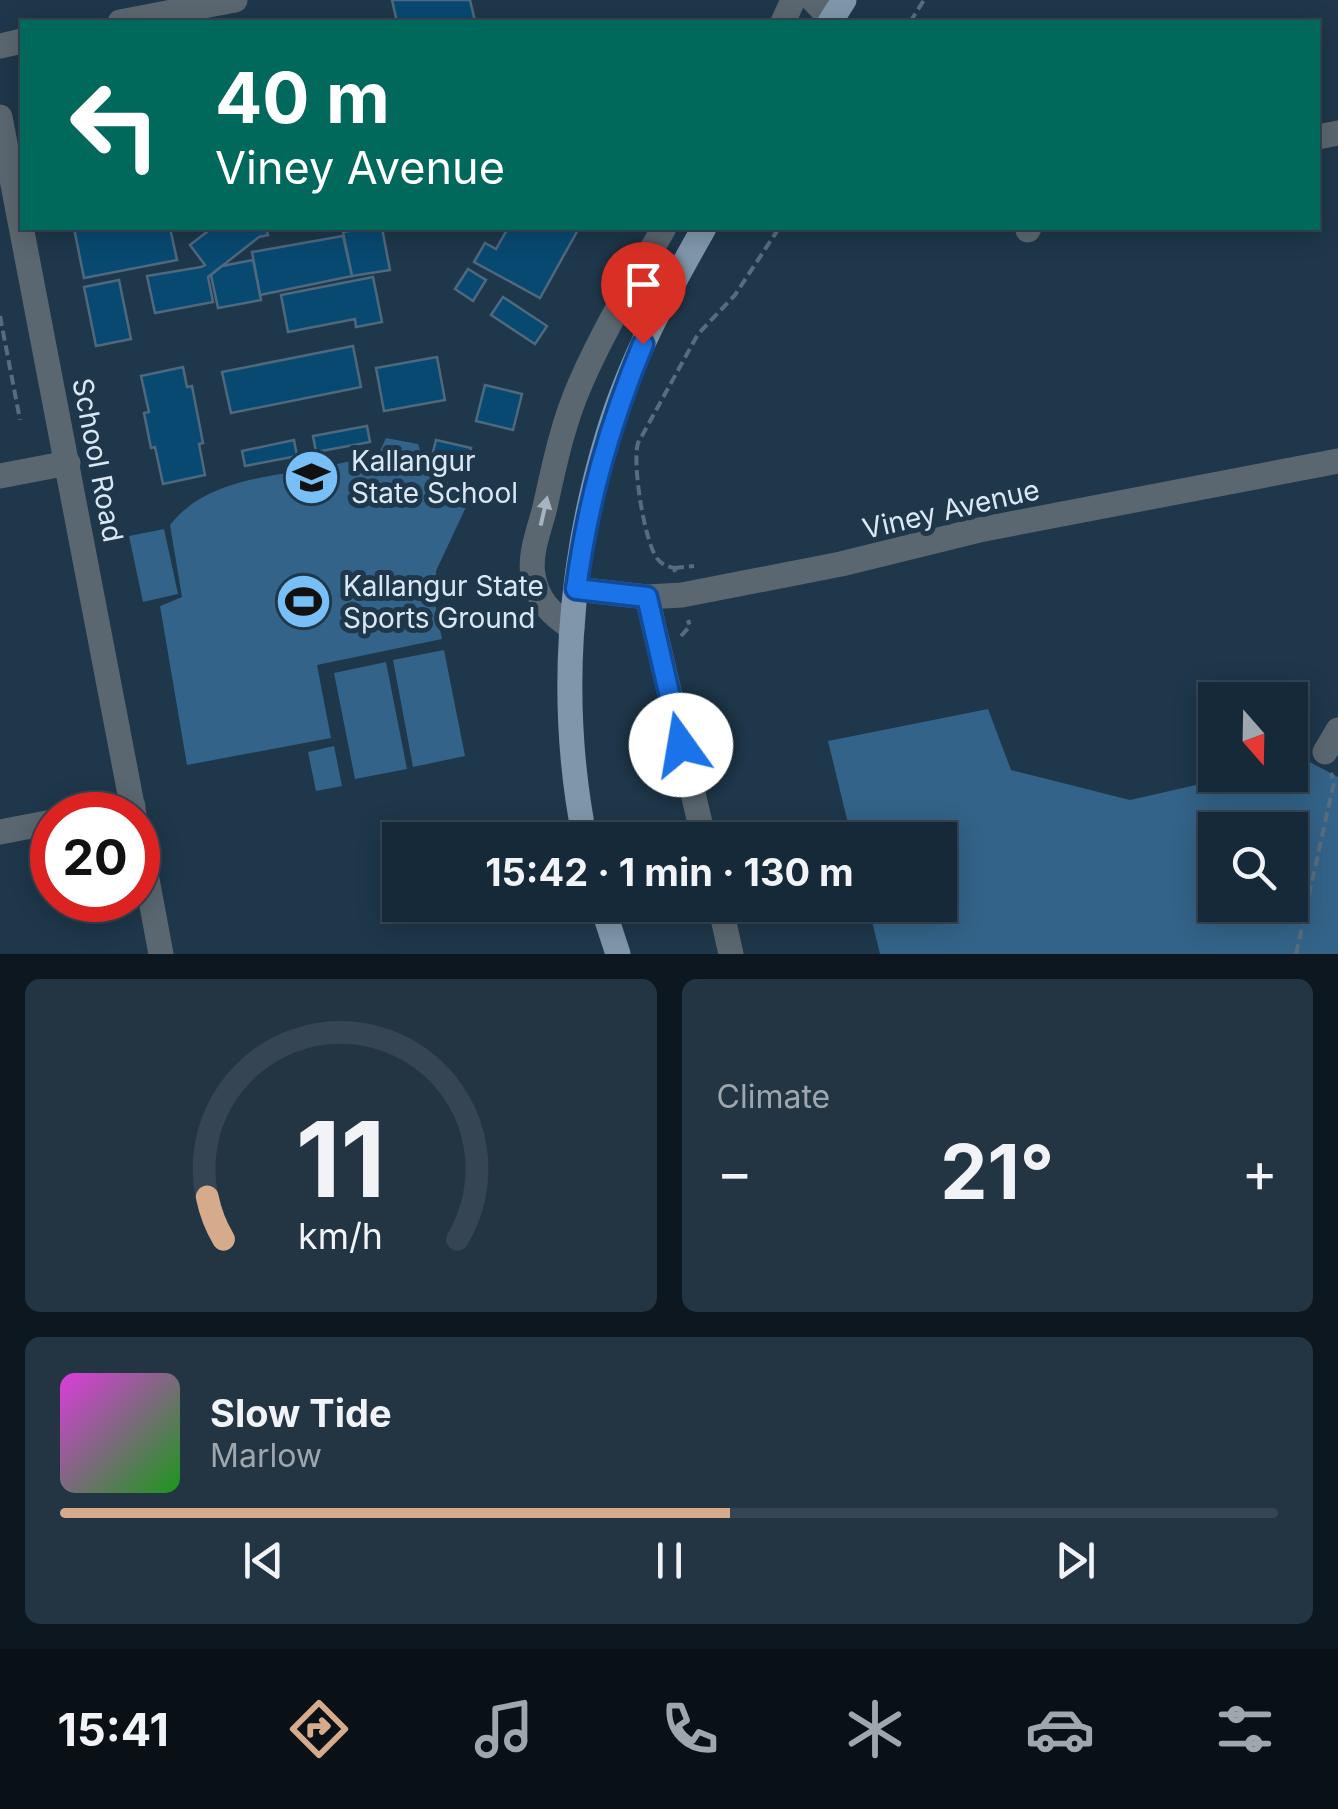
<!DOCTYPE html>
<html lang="en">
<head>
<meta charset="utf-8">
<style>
	:root { --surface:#162938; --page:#233543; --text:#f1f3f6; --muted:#9ea6ae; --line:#354553; --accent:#d6ab8b }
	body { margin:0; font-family:Inter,sans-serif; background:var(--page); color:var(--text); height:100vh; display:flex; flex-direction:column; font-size:38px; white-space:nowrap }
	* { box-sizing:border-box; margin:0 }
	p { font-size:32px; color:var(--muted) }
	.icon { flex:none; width:55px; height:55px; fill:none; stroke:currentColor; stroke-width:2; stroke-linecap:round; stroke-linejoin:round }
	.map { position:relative; height:954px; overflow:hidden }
	.drawer { display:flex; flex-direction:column; gap:25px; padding:25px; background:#0c171f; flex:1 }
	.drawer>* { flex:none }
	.banner { position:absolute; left:20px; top:20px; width:1300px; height:210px; border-radius:0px; box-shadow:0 5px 25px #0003,0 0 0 2px var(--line); background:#00695c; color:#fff; overflow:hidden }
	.needle { width:65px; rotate:160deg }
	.tools { position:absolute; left:1198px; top:682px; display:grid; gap:20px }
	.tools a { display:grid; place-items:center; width:110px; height:110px; border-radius:0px; background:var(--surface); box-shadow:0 5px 25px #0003,0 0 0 2px var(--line); font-size:50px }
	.speed { position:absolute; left:30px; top:792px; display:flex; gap:20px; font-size:50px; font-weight:700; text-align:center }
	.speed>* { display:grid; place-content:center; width:130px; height:130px; border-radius:50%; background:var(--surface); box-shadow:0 5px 25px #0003,0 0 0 2px var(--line); line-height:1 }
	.speed .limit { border:15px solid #d22; background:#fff; color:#111 }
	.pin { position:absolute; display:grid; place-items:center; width:85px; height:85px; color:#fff; margin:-102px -42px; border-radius:50% 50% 50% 0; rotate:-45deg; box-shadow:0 0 10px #0007 }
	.pin .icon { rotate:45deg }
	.me { position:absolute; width:110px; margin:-55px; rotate:347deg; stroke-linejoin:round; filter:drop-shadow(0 0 8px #0008) }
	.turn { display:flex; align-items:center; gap:35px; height:210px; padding:0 30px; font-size:45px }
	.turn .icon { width:130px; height:130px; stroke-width:2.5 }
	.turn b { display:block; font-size:70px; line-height:85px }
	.big { font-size:75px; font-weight:700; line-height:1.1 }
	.drawer .widget { flex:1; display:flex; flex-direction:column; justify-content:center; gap:15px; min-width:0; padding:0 35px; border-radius:15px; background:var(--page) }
	.drawer .dial { align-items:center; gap:0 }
	.dial svg { height:260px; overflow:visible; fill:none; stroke:var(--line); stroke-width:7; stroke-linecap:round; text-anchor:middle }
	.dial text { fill:var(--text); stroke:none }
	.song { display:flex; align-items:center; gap:30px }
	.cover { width:120px; height:120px; border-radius:15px; background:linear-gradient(135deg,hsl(300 70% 55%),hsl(120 70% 35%)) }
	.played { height:10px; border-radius:5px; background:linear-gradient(90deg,var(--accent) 55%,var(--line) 55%) }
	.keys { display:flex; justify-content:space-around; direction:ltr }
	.heat { display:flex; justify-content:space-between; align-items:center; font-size:55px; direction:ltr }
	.drawer .tiles { flex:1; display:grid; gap:25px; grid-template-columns:1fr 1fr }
	.widget:last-child { grid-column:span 2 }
	.trip { position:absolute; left:382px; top:822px; width:575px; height:100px; border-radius:0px; background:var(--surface); box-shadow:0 5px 25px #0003,0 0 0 2px var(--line); font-weight:700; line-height:100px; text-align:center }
	.dock { display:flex; height:160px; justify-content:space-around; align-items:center; background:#091016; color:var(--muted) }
	.dock .icon { width:70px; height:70px }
	.dock .on { color:var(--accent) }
	.dock b { font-size:45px; color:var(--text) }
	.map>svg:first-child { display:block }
</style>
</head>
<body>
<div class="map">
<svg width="1338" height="954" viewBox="0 0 1338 954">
	<rect width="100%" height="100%" fill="#1e374a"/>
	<g fill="#336388" fill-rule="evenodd">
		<path d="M 386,438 L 418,444 L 429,476 L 473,492 L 436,571 L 436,612 L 442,639 L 317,665 L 331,738 L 187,765 L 160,606 L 182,597 L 170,525 C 206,479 270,477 323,467 C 342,463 360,459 378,455 Z"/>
		<path d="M 164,529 L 178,594 L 143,602 L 129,536 Z"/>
		<path d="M 444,650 L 465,756 L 413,767 L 393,660 Z"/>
		<path d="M 386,662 L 407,769 L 355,779 L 334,673 Z"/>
		<path d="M 988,709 L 1011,770 L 1130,800 L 1240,775 L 1290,775 L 1290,764 L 1306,760 L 1338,777 L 1338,954 L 880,954 L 868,905 L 940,905 L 940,840 L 852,840 L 828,741 ZM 1215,830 L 1290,830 L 1290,905 L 1215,905 Z"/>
		<path d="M 334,746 L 342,786 L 316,791 L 308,752 Z"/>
	</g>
	<g fill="#084971" stroke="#4e687e" stroke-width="2.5">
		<path d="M 392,0 L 470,0 L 475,21 L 397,22 Z"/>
		<path d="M 74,228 L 170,228 L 177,260 L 84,278 Z"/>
		<path d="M 212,228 L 266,228 L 268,235 L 259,237 L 208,277 L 213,302 L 155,313 L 147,276 L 201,267 L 205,265 L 190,245 Z"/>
		<path d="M 368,228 L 382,228 L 390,270 L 352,276 L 343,232 Z"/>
		<path d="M 508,228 L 579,228 L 540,298 L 474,262 L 485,243 L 496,249 Z"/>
		<path d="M 343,236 L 352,276 L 260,295 L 252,252 Z"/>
		<path d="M 253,260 L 261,300 L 218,308 L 211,275 L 222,266 Z"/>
		<path d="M 468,269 L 486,280 L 473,301 L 455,289 Z"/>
		<path d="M 373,277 L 382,322 L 356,327 L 355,319 L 288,332 L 281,295 Z"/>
		<path d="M 119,280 L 131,339 L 96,346 L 84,287 Z"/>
		<path d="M 503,297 L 547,326 L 535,344 L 491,315 Z"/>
		<path d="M 353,346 L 361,387 L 231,413 L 222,372 Z"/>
		<path d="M 437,357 L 445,400 L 384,411 L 376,368 Z"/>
		<path d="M 183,367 L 187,387 L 192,386 L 203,443 L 199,444 L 205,475 L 163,484 L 155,447 L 151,448 L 144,413 L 149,412 L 141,376 Z"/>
		<path d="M 485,385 L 522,394 L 513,430 L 476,421 Z"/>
		<path d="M 367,426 L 370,442 L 316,452 L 313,436 Z"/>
		<path d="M 294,440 L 297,456 L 245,466 L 242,451 Z"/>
		<path d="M 436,440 L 471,448 L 465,472 L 430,464 Z"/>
	</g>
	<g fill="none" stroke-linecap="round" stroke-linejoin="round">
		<g stroke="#576d7e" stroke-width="4" stroke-dasharray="10 5" stroke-linecap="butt">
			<path d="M 910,22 L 924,0"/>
			<path d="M 0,316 L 20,420"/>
			<path d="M 674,568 L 694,566"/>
			<path d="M 675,572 L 674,568 C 665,566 659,563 655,555 C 644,536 632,464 638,443 L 698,334 L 735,295 L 779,228"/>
			<path d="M 681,636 L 690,626 L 688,620"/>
			<path d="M 1296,954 L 1334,782 L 1331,773"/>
		</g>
		<g stroke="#5b6770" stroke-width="25">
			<path d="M 813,0 L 832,20"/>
			<path d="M 120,22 L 235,0"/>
			<path d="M 783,22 L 793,0"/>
			<path d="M 0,46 L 22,41"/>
			<path d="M 0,117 L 134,815"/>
			<path d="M 1318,137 L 1338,133"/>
			<path d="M 1028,230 L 1029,228"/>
			<path d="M 0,476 L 68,463"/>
			<path d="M 576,589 L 647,597 L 682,595 L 841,564 L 979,530 L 1338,461"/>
			<path d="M 647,597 L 704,840"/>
			<path d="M 572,628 C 551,614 537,600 533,575 C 529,554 540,528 545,507 C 554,466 563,422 581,382 C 604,329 635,278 664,228"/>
			<path d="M 1325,752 L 1338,730"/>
			<path d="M 86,815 L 133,806"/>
			<path d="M 138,831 L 161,954"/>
			<path d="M 0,832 L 52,822"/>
			<path d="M 720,905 L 731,954"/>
		</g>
		<g stroke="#8097ab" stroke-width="25">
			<path d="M 830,22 L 844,0"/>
			<path d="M 585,840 C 558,706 568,565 608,434 C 630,361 667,293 704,228"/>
			<path d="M 602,905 L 618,954"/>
		</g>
	</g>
	<defs><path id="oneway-solid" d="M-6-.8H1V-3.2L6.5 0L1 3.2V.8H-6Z" transform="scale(2.5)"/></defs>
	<use fill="#a7b4c0" href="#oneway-solid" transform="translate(544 511) rotate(-77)"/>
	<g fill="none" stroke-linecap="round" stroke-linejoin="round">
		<defs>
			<path id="route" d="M 643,344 C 609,426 588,501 576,589 L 647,597 L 681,745"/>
		</defs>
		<use href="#route" stroke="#114b97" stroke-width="25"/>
		<use href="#route" stroke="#1a73e8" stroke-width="18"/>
	</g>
	<defs>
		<symbol id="school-disc" viewBox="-11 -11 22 22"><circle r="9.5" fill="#78bff7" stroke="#1e374a"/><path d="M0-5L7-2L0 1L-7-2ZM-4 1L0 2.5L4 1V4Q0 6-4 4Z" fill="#111"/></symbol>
		<symbol id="stadium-disc" viewBox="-11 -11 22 22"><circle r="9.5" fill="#78bff7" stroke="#1e374a"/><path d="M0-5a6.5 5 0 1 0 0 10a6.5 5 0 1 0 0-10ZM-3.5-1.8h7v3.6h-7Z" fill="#111"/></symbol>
	</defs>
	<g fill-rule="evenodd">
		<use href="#school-disc" x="280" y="446" width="63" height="63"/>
		<use href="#stadium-disc" x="272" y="570" width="63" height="63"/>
	</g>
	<g text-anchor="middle" stroke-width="10" stroke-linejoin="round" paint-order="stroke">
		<g font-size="28" fill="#dae8f5" stroke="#1e374a">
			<text transform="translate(98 460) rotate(79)" y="10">School Road</text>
			<text transform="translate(951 509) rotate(-13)" y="10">Viney Avenue</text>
		</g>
		<g font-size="28" fill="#dae8f5" stroke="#1e374a" text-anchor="start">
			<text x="351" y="471">Kallangur<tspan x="351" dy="32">State School</tspan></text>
			<text x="343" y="596">Kallangur State<tspan x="343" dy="32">Sports Ground</tspan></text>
		</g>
	</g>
</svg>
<div class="tools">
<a><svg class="needle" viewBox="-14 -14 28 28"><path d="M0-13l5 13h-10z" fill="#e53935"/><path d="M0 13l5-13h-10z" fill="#9ea6ae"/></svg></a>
<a><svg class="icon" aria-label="search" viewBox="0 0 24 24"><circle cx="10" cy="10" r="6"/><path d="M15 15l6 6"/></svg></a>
</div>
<div class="speed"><div class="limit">20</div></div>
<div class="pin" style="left:643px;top:344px;background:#d93025"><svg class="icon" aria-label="arrive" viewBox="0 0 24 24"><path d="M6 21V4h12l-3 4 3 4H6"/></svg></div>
<svg class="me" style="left:681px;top:745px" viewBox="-20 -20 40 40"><circle r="19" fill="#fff"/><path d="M0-13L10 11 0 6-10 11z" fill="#1a73e8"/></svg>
<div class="trip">15:42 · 1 min · 130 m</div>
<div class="banner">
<div class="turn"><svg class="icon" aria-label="left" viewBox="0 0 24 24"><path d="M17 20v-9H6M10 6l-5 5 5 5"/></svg><div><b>40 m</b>Viney Avenue</div></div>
</div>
</div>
<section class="drawer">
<div class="tiles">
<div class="widget dial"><svg viewBox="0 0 100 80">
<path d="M14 69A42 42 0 1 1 86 69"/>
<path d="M14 69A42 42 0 0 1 9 56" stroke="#d6ab8b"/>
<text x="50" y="56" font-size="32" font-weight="700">11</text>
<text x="50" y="72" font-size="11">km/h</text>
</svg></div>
<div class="widget"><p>Climate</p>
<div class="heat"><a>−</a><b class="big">21°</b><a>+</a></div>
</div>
<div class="widget">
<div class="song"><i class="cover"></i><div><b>Slow Tide</b><p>Marlow</p></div></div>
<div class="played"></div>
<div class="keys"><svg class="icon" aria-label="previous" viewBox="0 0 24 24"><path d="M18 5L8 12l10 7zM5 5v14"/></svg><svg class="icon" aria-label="pause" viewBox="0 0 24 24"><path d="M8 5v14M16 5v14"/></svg><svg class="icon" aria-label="next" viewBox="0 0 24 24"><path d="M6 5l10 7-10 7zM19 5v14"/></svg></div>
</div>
</div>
</section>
<nav class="dock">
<b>15:41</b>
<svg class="icon on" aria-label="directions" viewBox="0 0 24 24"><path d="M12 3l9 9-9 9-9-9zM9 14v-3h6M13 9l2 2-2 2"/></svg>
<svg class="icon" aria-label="music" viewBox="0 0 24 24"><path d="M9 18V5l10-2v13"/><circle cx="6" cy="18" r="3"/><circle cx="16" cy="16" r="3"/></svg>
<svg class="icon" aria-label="phone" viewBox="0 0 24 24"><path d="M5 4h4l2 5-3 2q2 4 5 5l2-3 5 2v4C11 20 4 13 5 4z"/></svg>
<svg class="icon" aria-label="climate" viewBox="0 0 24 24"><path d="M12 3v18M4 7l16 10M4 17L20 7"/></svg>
<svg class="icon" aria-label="car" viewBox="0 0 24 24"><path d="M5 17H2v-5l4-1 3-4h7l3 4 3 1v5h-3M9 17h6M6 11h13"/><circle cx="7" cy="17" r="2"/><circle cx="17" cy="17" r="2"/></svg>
<svg class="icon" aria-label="filters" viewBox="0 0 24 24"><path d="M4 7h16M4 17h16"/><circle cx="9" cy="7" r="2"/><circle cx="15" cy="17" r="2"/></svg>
</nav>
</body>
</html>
